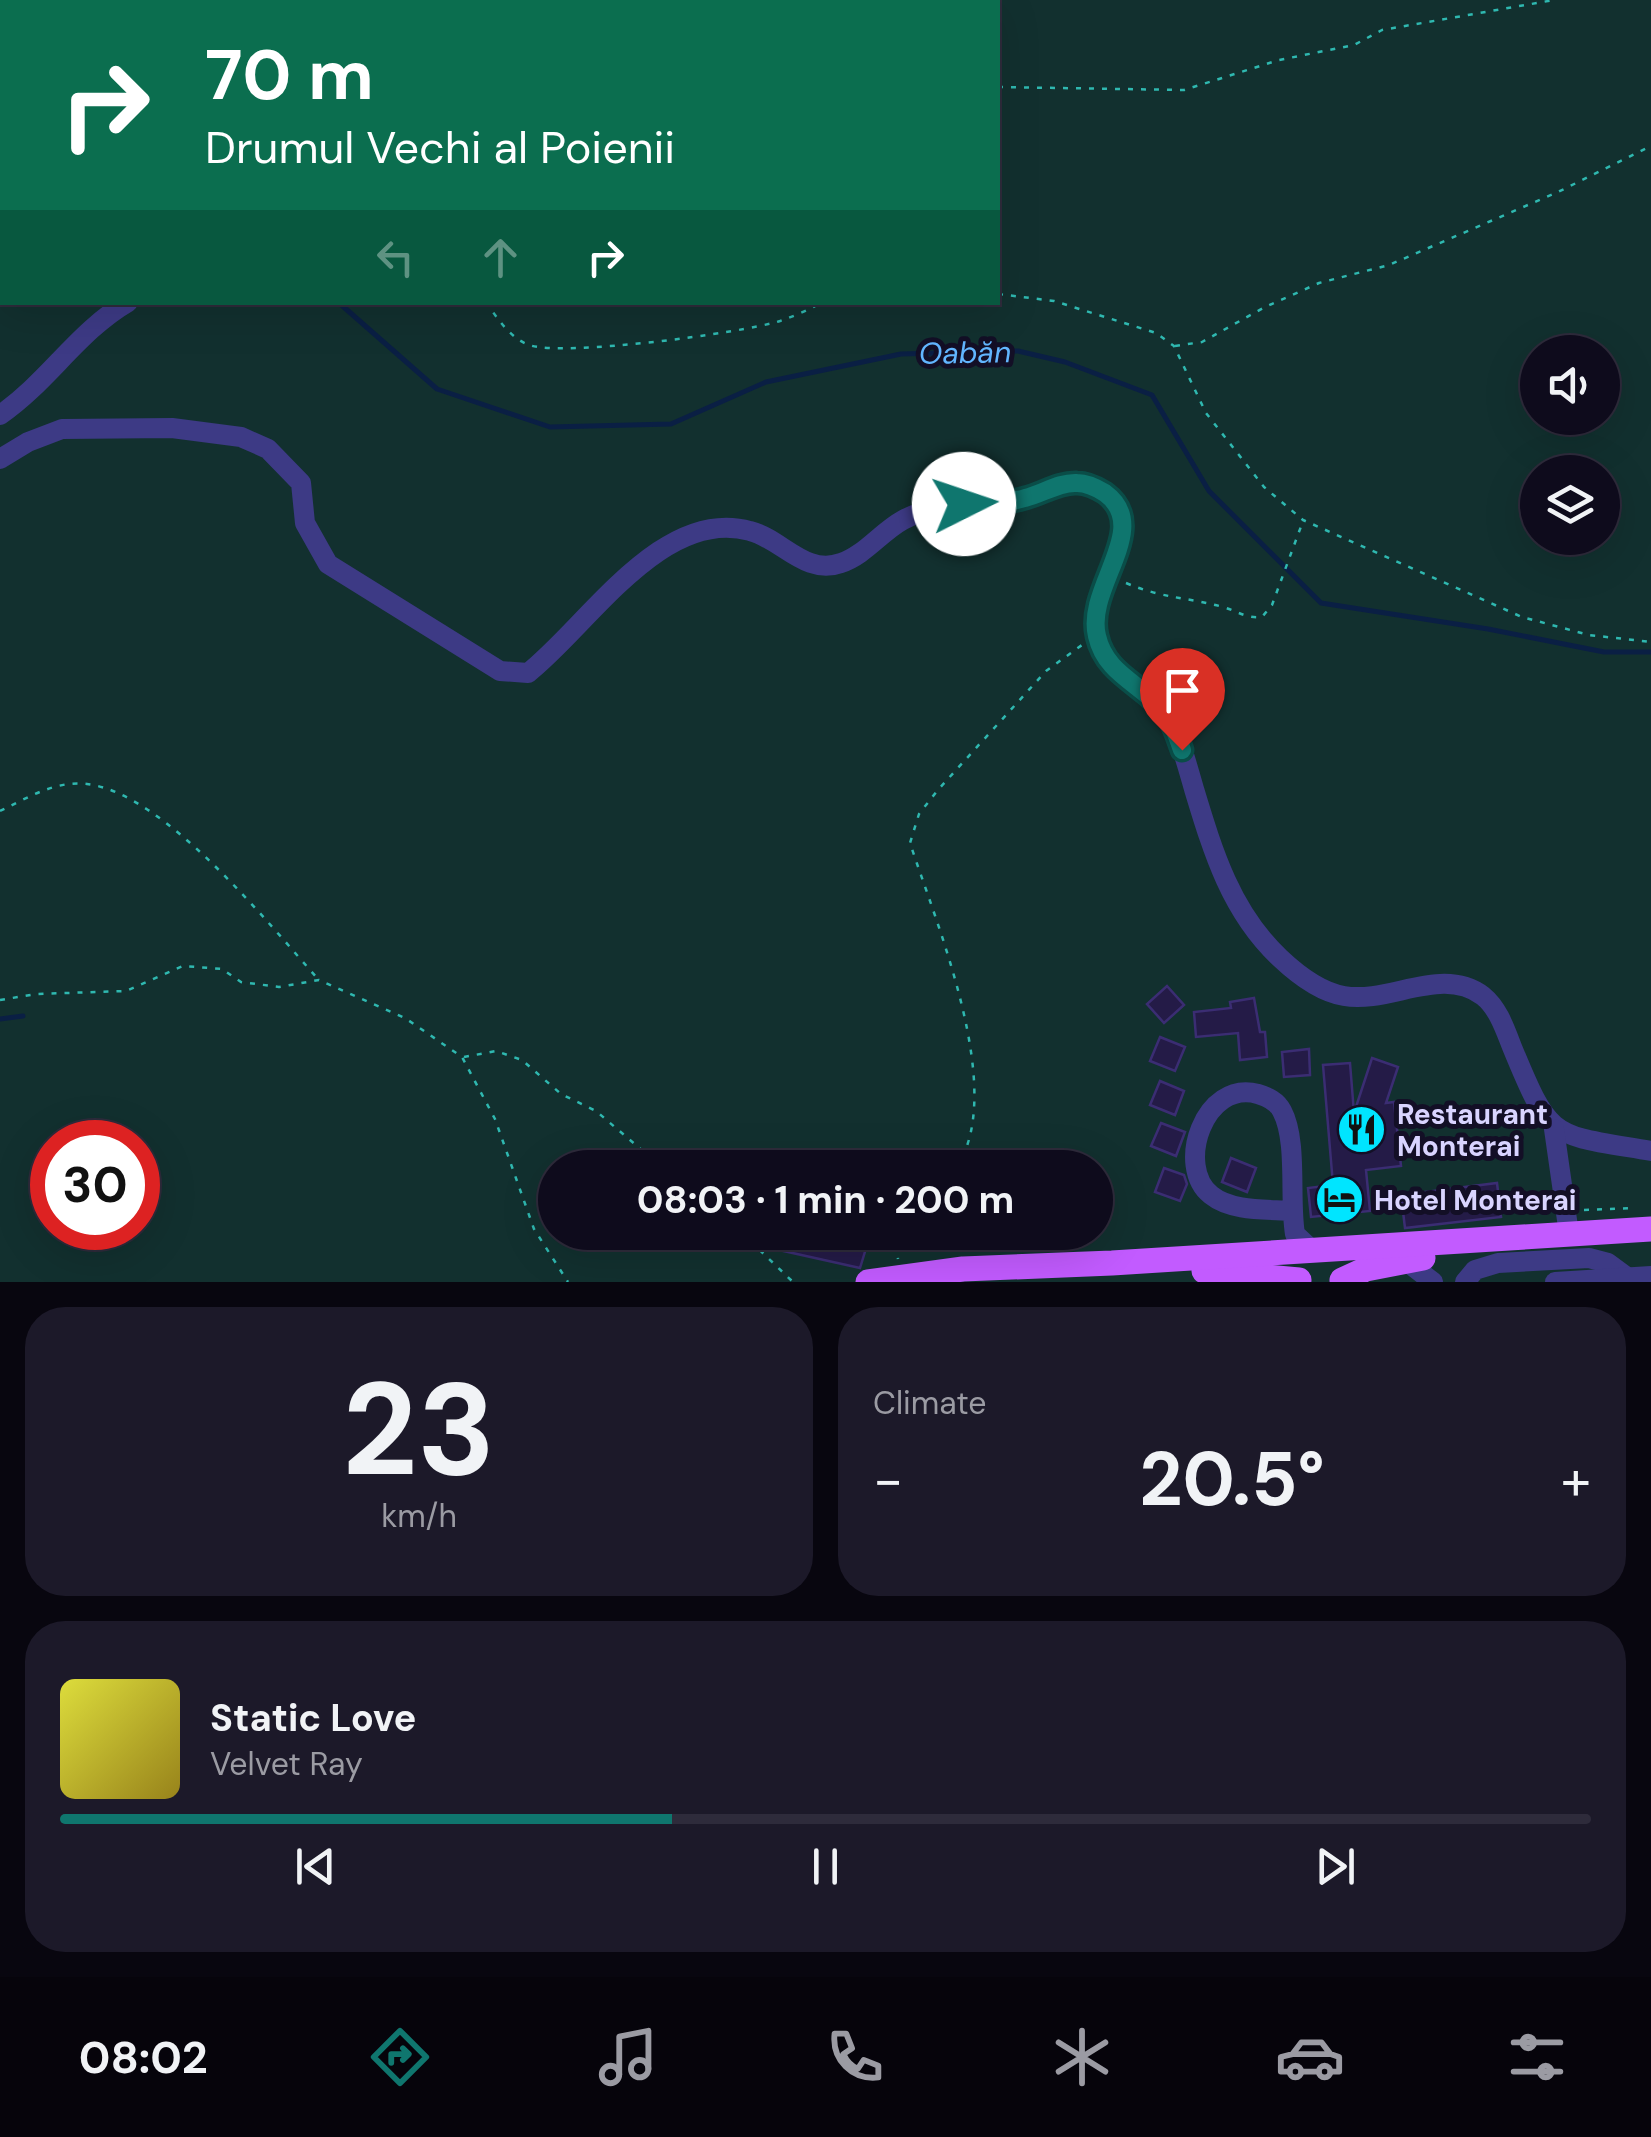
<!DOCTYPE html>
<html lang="en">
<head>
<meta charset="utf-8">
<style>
	:root { --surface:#0e0b1c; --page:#1c1929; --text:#f1f3f6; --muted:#9b9ba3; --line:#2e2b3b; --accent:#0f766e }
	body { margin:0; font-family:"DM Sans",sans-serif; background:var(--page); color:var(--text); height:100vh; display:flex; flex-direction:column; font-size:38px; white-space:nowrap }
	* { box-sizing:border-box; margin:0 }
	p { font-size:32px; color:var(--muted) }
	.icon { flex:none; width:55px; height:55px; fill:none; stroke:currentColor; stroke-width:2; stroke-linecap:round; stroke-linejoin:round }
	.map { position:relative; height:1282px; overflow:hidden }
	.sheet { display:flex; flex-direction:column; gap:25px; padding:25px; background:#08060f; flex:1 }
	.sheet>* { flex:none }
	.guide { position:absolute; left:0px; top:0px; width:1000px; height:305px; box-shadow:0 10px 40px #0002,0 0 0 2px var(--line); background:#0b6e4f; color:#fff; overflow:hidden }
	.fabs { position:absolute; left:1520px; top:335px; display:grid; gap:20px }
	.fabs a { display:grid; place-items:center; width:100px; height:100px; border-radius:50%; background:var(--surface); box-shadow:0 10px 40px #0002,0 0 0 2px var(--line); font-size:50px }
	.speed { position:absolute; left:30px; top:1120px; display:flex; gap:20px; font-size:50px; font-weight:700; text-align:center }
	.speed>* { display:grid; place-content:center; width:130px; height:130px; border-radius:50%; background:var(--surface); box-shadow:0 10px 40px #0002,0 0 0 2px var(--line); line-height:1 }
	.speed .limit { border:15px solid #d22; background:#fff; color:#111 }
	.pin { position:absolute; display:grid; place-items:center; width:85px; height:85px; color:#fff; margin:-102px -42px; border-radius:50% 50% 50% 0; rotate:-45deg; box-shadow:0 0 10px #0007 }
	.pin .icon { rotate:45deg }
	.me { position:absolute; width:110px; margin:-55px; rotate:86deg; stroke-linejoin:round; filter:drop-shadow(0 0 8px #0008) }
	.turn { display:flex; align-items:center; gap:35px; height:210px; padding:0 40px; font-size:45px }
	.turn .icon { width:130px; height:130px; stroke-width:2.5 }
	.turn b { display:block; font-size:70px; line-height:85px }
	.lanes { display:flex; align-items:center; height:95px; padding:0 40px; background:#0003; justify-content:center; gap:50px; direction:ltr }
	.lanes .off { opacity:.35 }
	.big { font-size:75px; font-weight:700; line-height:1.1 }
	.sheet .tile { flex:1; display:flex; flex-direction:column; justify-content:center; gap:15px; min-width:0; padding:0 35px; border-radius:40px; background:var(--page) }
	.sheet .dial { align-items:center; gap:0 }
	.dial b { font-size:130px; line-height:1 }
	.song { display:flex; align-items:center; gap:30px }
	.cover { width:120px; height:120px; border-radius:15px; background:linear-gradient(135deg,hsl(60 70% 55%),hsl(50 70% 35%)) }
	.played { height:10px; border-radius:5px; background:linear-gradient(90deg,var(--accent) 40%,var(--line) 40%) }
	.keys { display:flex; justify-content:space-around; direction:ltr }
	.heat { display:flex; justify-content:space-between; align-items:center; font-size:55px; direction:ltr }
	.sheet .tiles { flex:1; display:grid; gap:25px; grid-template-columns:1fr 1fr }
	.tile:last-child { grid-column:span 2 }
	.trip { position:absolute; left:538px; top:1150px; width:575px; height:100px; border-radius:50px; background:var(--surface); box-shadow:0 10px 40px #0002,0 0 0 2px var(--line); font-weight:700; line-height:100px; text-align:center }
	.tab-bar { display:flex; height:160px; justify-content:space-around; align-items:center; background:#06040b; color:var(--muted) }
	.tab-bar .icon { width:70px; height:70px }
	.tab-bar .current { color:var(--accent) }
	.tab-bar b { font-size:45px; color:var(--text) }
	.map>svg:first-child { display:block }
</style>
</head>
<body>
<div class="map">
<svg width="1651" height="1282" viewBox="0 0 1651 1282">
	<rect width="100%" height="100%" fill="#130f26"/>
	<path fill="#12302f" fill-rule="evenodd" d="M 0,0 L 1651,0 L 1651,1282 L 0,1282 ZM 2,2 L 998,2 L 998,302 L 2,302 ZM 1538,352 L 1602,352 L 1602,418 L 1538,418 ZM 1538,472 L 1602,472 L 1602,538 L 1538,538 ZM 52,1142 L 138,1142 L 138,1228 L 52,1228 ZM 555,1168 L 1095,1168 L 1095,1232 L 555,1232 Z"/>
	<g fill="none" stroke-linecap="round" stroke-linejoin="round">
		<g stroke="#0a1f44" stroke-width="5">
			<path d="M 0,150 L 2,151"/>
			<path d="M 338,302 L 437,389 L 550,427 L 671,424 L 766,382 L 901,354 L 1018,351 L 1065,362 L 1152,395 L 1209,491 L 1321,603 L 1488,629 L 1604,652 L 1651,652"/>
			<path d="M 0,1019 L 23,1016"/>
		</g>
	</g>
	<g fill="#241b47" stroke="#3b2d73" stroke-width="2.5">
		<path d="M 1167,986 L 1184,1005 L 1164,1023 L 1147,1004 Z"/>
		<path d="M 1254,998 L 1260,1032 L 1265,1032 L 1267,1057 L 1240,1060 L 1238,1033 L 1196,1037 L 1194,1012 L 1231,1008 L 1230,1002 Z"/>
		<path d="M 1160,1037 L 1185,1047 L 1175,1071 L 1150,1061 Z"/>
		<path d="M 1309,1049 L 1310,1075 L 1284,1077 L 1282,1052 Z"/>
		<path d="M 1372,1058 L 1398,1067 L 1386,1103 L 1394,1102 L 1401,1166 L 1366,1170 L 1370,1211 L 1311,1217 L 1308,1188 L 1333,1185 L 1323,1065 L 1350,1063 L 1354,1113 Z"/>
		<path d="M 1160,1081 L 1184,1091 L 1175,1115 L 1150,1105 Z"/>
		<path d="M 1161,1123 L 1185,1132 L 1176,1156 L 1151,1146 Z"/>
		<path d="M 1231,1158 L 1256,1168 L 1247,1192 L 1222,1182 Z"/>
		<path d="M 1164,1168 L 1184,1175 L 1187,1184 L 1180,1201 L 1155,1192 Z"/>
		<path d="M 1497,1183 L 1501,1217 L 1405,1228 L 1401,1195 Z"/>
		<path d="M 783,1232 L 871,1232 L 860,1268 L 779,1250 Z"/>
	</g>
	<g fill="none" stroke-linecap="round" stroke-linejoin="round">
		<g stroke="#2fb8b0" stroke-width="2.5" stroke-dasharray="5 8" stroke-linecap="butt">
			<path d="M 191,0 L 193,2"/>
			<path d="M 464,0 L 465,2"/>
			<path d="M 612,0 L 616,2"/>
			<path d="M 998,87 L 1184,90 L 1279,60 L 1354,45 L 1382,30 L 1554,0"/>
			<path d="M 998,294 L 1054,301 L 1156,333 L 1174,346 L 1206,413 L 1264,487 L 1303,520 L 1522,617 L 1589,635 L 1651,642"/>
			<path d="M 486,302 C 497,318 510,338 529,345 C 563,357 742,333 780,321 C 794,316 809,310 822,302"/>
			<path d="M 1175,346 L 1202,342 L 1265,307 L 1319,283 L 1389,265 L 1558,192 L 1651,146"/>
			<path d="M 1126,583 C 1164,599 1187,597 1223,607 C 1237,611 1247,619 1262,617 L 1272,605 L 1303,521"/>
			<path d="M 0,811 C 27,798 56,780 87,784 C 164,793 267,922 318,979"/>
			<path d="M 0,1000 L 36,994 L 126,991 L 183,966 L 222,969 L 241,982 L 279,987 L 319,980 L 405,1018 L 462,1057 L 495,1119 L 534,1229 L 568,1282"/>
			<path d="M 464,1057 L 496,1051 L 522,1060 L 561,1094 L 596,1111 L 663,1168"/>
			<path d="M 956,1168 C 1008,1092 936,923 910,843 L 919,814 L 937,791 L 1046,671 L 1082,645"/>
			<path d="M 1584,1210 L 1635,1208"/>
			<path d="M 741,1232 L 793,1282"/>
			<path d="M 895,1232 L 898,1259"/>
		</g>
		<g stroke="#3d3a85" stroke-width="20">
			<path d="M 0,235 L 2,233"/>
			<path d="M 0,415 C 48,382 78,331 128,302"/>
			<path d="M 0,459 L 28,442 L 62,429 L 172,428 L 241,437 L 268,449 L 301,483 L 305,523 L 328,564 L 500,671 L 528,673 C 587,627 662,506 750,531 C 782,539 805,576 841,563 C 865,555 881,532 903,520 C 934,503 967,507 1001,503 C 1035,499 1072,470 1104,493 C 1114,500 1121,507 1123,519 C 1129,557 1091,587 1096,631 C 1102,676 1148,684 1168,718 C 1181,740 1187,765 1194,789 C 1213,852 1231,912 1280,958 C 1298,975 1320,992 1344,996 C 1390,1004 1442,965 1483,996 C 1498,1008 1505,1029 1512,1047 C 1551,1142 1551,1134 1651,1151"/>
			<path d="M 1554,1129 L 1569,1234"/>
			<path d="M 1293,1211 C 1268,1209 1232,1212 1211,1195 C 1175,1167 1204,1079 1258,1094 C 1268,1097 1277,1101 1282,1111 C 1298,1141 1289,1199 1295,1234 L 1311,1249"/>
			<path d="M 1406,1261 L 1433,1282"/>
			<path d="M 1465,1282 L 1475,1270 L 1498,1263 L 1589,1258 L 1608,1263 L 1627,1277"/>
			<path d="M 1555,1282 L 1651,1276"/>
		</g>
		<g stroke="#c25bff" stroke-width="25">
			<path d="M 1204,1271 L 1299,1280"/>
			<path d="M 1342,1280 L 1366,1269 L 1423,1258"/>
			<path d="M 868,1282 L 963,1269 L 1112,1263 L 1651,1229"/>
		</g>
	</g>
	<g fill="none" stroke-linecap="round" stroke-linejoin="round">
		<defs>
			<path id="route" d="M 964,504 C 984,504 1005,504 1025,498 C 1042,494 1059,482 1077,483 C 1087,483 1097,488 1105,493 C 1153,528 1085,587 1097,636 C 1106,676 1144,684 1167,715 C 1174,725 1178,739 1182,750"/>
		</defs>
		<use href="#route" stroke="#0a4d48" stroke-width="25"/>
		<use href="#route" stroke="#0f766e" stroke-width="18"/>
	</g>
	<defs>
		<symbol id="restaurant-disc" viewBox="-11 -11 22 22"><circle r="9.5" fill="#00e5ff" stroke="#130f26"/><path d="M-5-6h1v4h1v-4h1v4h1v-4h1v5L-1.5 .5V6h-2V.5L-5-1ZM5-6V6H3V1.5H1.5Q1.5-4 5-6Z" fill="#111"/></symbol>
		<symbol id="hotel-disc" viewBox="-11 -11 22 22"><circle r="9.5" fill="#00e5ff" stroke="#130f26"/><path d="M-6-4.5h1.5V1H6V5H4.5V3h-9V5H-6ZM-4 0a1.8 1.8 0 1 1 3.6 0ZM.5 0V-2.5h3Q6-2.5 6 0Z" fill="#111"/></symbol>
	</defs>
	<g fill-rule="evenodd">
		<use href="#restaurant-disc" x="1334" y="1102" width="55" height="55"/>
		<use href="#hotel-disc" x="1312" y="1172" width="55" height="55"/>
	</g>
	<g text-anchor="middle" stroke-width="10" stroke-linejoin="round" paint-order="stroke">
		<g font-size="28" font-weight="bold" fill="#d9d4ff" stroke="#130f26" text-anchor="start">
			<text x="1397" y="1124">Restaurant<tspan x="1397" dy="32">Monterai</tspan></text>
			<text x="1374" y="1210">Hotel Monterai</text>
		</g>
		<g font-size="30" font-style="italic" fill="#62b6ff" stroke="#130f26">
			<text transform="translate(965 353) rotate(-1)" y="10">Oabăn</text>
		</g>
	</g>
</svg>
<div class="fabs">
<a><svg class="icon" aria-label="sound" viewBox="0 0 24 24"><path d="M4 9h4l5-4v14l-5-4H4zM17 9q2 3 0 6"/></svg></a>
<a><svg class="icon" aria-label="layers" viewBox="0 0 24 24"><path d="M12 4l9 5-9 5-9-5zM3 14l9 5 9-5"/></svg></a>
</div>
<div class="speed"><div class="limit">30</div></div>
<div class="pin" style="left:1182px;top:750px;background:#d93025"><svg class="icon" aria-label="arrive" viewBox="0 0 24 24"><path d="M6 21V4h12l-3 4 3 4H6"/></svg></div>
<svg class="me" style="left:964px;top:504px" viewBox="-20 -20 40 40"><circle r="19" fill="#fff"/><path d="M0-13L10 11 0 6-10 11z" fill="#0f766e"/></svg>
<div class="trip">08:03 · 1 min · 200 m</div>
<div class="guide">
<div class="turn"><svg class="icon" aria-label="right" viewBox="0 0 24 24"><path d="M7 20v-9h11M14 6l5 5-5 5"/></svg><div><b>70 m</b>Drumul Vechi al Poienii</div></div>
<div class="lanes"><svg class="icon off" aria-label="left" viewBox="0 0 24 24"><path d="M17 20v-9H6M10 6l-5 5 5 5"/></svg><svg class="icon off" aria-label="ahead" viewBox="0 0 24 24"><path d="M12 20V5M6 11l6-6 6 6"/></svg><svg class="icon" aria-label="right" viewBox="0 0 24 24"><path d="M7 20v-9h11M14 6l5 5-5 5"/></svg></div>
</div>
</div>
<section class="sheet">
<div class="tiles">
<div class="tile dial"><b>23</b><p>km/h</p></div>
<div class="tile"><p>Climate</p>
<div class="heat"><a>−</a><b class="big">20.5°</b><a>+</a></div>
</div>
<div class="tile">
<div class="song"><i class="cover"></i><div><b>Static Love</b><p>Velvet Ray</p></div></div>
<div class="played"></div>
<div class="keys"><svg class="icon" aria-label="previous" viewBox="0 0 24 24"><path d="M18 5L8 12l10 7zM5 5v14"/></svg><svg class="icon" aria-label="pause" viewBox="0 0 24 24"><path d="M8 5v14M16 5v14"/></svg><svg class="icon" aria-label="next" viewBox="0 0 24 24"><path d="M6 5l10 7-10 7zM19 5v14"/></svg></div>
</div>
</div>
</section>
<nav class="tab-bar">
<b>08:02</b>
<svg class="icon current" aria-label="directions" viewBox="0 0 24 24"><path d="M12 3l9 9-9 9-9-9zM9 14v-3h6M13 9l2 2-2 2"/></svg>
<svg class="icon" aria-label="music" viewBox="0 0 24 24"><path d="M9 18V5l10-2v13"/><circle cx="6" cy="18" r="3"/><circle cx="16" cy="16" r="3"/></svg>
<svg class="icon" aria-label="phone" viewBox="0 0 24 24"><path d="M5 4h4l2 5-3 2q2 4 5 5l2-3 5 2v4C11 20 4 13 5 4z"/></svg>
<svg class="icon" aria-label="climate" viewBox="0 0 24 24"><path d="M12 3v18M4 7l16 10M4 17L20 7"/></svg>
<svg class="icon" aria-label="car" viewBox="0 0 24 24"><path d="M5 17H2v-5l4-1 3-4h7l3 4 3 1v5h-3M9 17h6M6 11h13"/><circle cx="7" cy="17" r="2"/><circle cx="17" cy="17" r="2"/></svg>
<svg class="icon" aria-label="filters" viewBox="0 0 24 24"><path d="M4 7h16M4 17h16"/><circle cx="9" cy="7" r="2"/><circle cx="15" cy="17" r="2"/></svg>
</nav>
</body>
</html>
